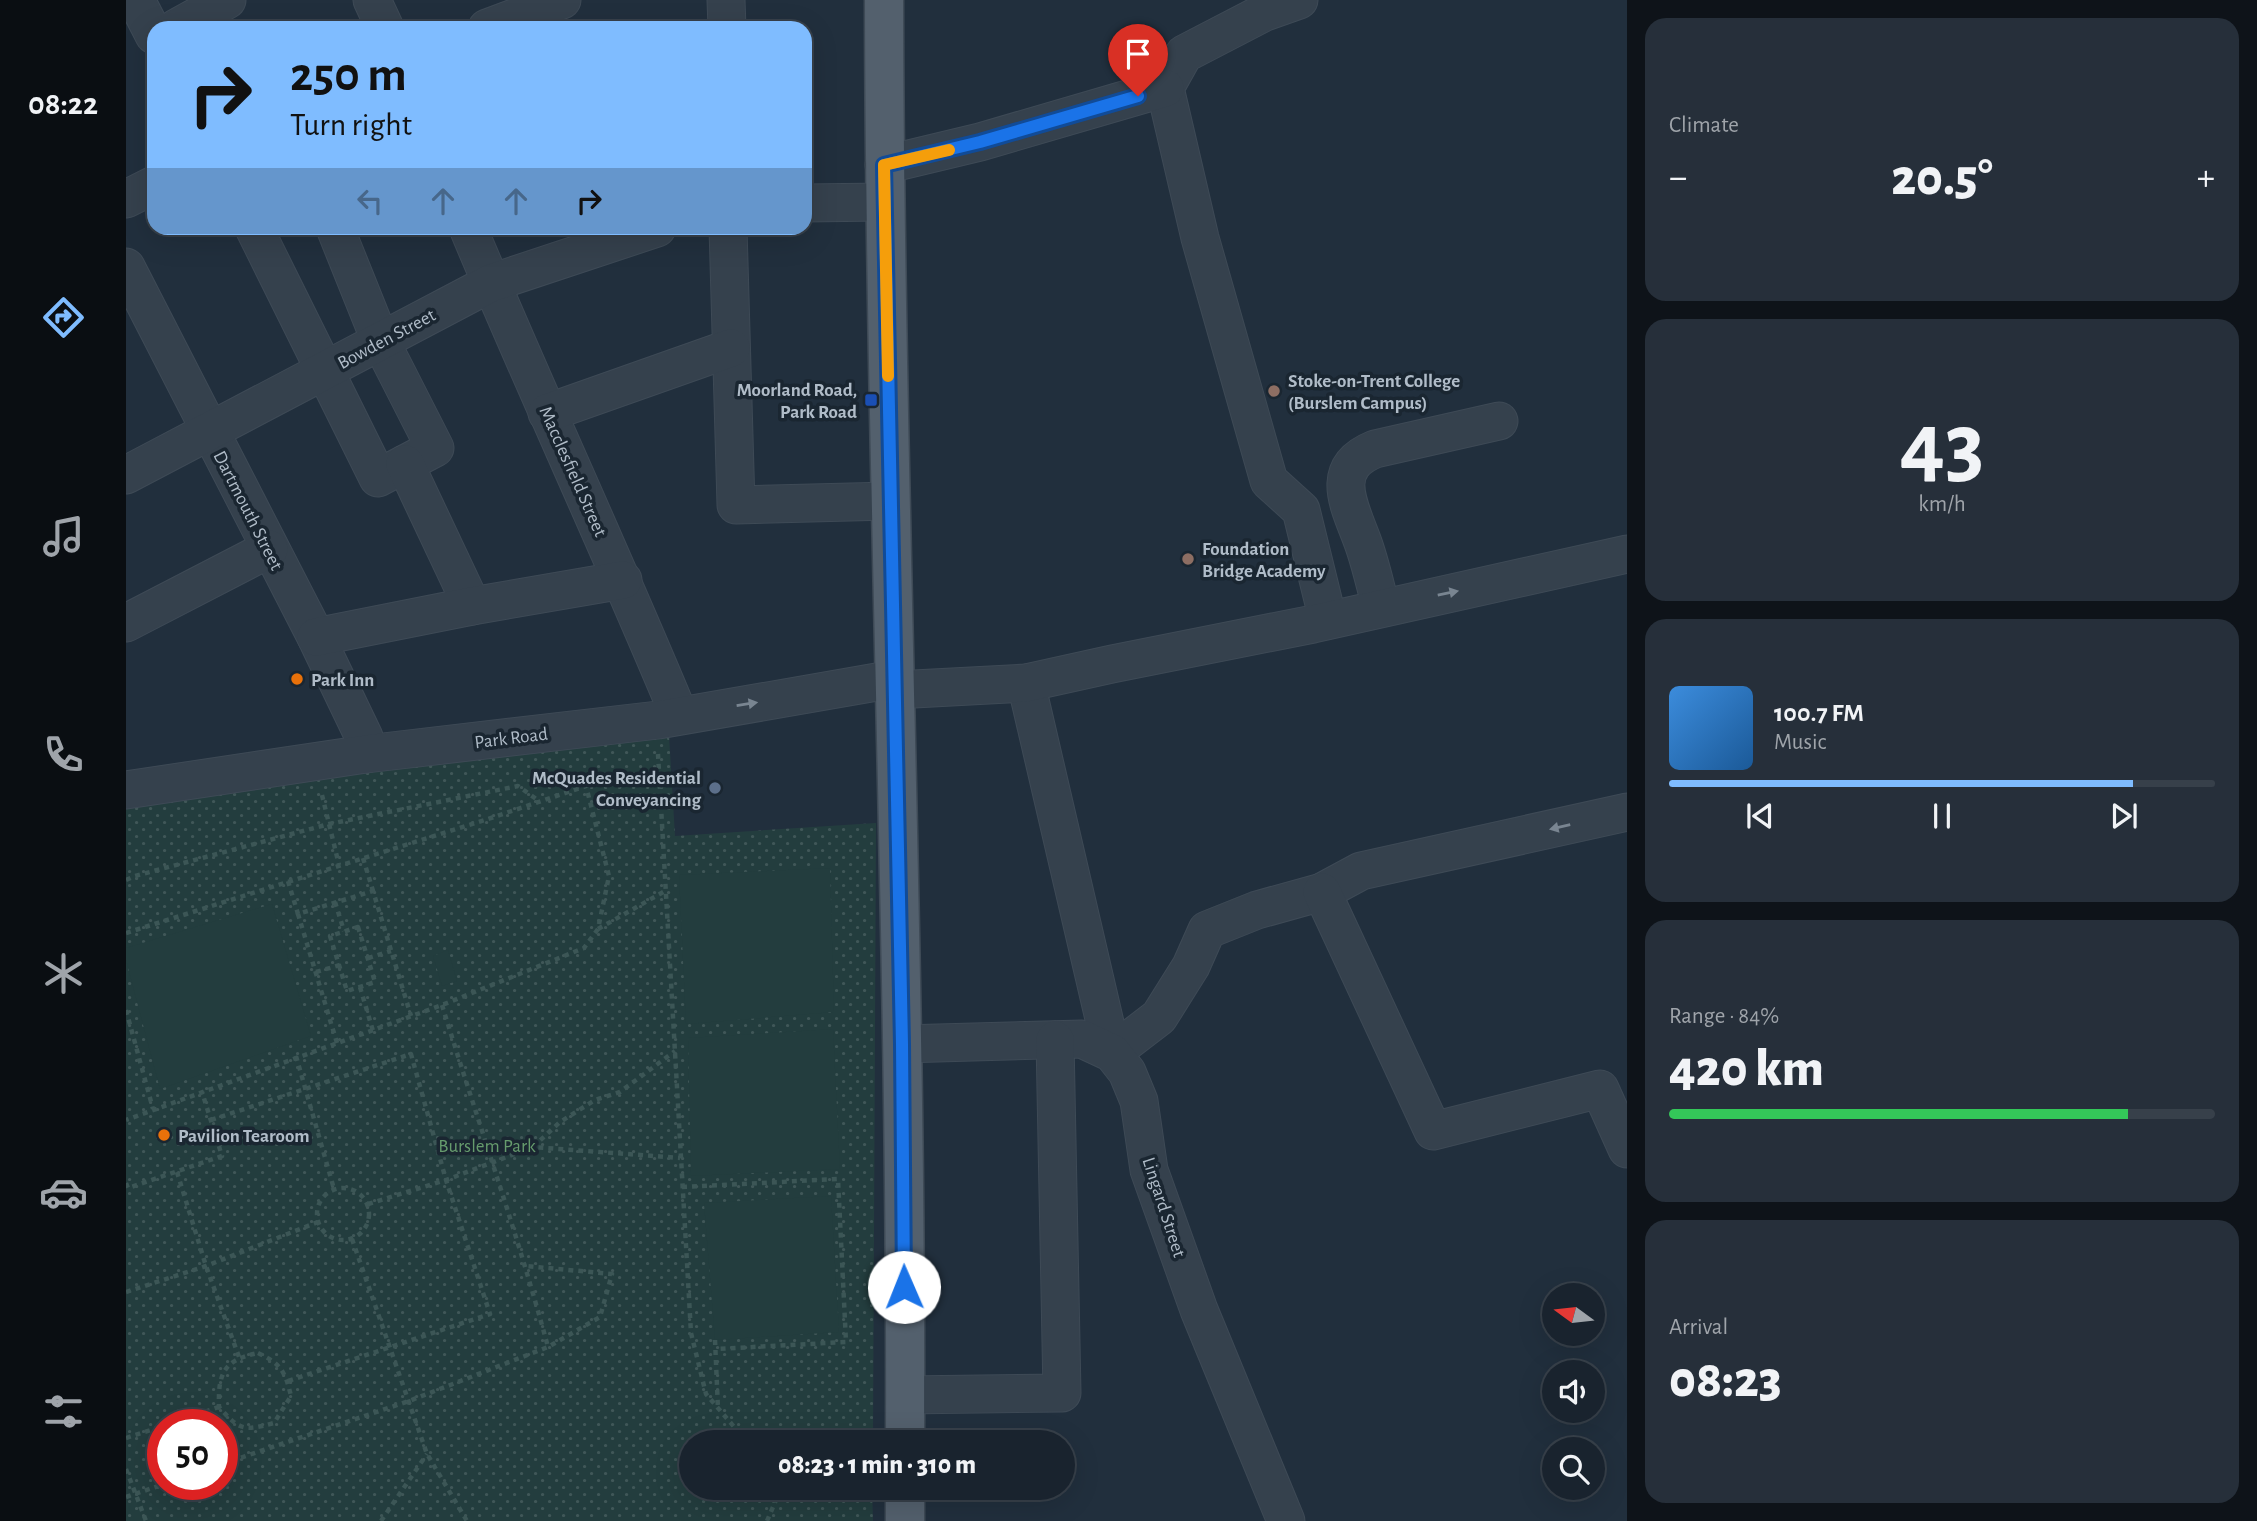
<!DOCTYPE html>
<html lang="en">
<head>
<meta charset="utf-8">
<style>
	:root { --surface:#19232e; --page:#262f3a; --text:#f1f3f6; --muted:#9fa4aa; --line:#37404a; --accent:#7fbcff }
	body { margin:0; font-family:"Alegreya Sans",sans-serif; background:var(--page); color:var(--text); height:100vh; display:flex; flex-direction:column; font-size:26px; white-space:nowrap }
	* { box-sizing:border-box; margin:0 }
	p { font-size:23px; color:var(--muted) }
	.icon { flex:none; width:38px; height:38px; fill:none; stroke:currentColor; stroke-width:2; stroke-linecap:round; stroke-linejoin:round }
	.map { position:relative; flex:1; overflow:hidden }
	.sheet { display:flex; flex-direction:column; gap:18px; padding:18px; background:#0e1319; width:630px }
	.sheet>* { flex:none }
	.banner { position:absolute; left:21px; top:21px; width:665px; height:214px; border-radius:21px; box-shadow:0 7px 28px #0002,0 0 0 2px var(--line); background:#7fbcff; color:#111; overflow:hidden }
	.needle { width:46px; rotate:285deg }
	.controls { position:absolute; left:1416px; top:1283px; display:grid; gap:14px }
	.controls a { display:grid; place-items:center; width:63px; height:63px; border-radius:50%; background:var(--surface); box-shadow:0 7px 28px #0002,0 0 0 2px var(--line); font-size:35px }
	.speed { position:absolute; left:21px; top:1409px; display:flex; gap:14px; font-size:35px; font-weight:700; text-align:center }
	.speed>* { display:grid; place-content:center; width:91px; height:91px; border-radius:50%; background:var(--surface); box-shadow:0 7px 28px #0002,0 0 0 2px var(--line); line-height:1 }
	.speed .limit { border:10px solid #d22; background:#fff; color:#111 }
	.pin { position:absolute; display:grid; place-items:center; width:60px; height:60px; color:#fff; margin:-72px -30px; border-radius:50% 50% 50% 0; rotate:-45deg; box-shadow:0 0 7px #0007 }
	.pin .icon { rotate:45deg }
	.me { position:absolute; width:77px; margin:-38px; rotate:359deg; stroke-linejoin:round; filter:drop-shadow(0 0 5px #0008) }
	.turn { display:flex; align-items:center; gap:24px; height:147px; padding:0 28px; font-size:32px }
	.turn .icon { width:91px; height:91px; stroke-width:2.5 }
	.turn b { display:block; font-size:49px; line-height:60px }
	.lanes { display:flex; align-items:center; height:66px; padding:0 28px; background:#0003; justify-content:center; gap:35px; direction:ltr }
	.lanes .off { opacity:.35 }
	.big { font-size:52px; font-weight:800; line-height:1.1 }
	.sheet .widget { flex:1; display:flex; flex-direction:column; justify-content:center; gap:10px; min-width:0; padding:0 24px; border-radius:21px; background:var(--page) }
	.sheet .dial { align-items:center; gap:0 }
	.dial b { font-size:91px; line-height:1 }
	.song { display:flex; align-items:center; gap:21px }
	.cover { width:84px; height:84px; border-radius:10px; background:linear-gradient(135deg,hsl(210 70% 55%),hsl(210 70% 35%)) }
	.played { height:7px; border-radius:4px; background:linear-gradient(90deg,var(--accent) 85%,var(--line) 85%) }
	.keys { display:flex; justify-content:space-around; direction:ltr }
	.heat { display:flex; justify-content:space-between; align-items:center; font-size:38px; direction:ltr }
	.charge { height:10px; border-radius:5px; background:linear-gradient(90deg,#34c759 84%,var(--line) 0) }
	.trip { position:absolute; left:553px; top:1430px; width:396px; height:70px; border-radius:35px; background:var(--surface); box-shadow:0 7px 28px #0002,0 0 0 2px var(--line); font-weight:800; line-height:70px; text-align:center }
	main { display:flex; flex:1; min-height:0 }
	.tab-bar { display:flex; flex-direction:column; width:126px; justify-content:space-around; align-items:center; background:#0a0e12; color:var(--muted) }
	.tab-bar .icon { width:49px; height:49px }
	.tab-bar .selected { color:var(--accent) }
	.tab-bar b { font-size:32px; color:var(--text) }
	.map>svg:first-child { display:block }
</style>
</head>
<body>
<main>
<nav class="tab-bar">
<b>08:22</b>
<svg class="icon selected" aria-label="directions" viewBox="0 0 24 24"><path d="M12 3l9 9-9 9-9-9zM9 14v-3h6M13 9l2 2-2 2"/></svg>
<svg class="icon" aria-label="music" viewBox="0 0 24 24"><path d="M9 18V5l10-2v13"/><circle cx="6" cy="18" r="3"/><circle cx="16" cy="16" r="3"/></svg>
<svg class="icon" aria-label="phone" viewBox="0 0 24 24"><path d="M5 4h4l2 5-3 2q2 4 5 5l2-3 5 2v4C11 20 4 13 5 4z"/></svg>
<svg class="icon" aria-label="climate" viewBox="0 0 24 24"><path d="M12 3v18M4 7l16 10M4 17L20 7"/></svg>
<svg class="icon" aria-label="car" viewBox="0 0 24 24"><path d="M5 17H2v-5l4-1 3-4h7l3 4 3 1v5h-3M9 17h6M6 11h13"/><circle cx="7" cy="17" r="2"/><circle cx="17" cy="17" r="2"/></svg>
<svg class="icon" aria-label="filters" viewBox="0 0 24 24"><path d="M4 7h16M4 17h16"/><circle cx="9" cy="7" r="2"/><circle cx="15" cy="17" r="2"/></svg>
</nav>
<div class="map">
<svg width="1501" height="1521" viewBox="0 0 1501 1521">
	<defs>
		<pattern id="grass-dots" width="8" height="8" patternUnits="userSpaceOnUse" patternTransform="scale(1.75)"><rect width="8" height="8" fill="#233d3e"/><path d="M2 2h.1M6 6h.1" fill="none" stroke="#405758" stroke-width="1.8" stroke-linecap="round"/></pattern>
	</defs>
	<rect width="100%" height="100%" fill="#212f3d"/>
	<path fill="url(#grass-dots)" fill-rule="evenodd" d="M 543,735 L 549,836 L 750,823 L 747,1442 L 565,1442 L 565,1488 L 746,1488 L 747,1521 L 0,1521 L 0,807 L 190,771 ZM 37,1424 L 96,1424 L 96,1484 L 37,1484 Z"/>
	<g fill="#233d3e">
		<path d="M 704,868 L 708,1012 L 560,1024 L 553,875 Z"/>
		<path d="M 146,904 L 185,1036 L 34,1089 L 0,960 L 0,948 Z"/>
		<path d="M 322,950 L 331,981 L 316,986 L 307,956 Z"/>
		<path d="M 707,1029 L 714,1169 L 565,1176 L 562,1038 Z"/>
		<path d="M 705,1196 L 713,1332 L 589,1340 L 578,1203 Z"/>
	</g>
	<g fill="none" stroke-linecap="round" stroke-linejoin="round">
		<defs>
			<g id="minor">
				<path d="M 10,0 L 28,35"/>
				<path d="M 246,0 L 259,28"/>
				<path d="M 600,0 L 601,28"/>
				<path d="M 1173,0 L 1139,12 L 1058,54 L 1039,88 L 1074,238 L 1143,481 L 1175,510 L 1202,620"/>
				<path d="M 50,28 L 101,0"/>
				<path d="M 361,28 L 436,0"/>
				<path d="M 758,165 L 854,142 L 1039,88"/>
				<path d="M 0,199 L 28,185"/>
				<path d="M 679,203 L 758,202"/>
				<path d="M 128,228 L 252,478 L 309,448 L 254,340 L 209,228"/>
				<path d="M 342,228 C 410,391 485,551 553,715"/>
				<path d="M 602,228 L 610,505 L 764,501"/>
				<path d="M 0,267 L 190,637 L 238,737 L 240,754"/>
				<path d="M 421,413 L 605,348"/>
				<path d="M 279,464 L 346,606"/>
				<path d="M 0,475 L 365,283 L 531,228"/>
				<path d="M 1255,607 C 1249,585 1244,561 1236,540 C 1223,505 1202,468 1249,449 L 1373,421"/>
				<path d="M 0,623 L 143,549"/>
				<path d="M 190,637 L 346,606 L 497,580"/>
				<path d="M 900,683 L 986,1053 L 1033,1017 L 1065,966 L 1081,930 L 1131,910 L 1196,892 L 1235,871 L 1501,812"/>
				<path d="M 769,690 L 900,683 L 986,664 L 1187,624 L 1501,554"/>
				<path d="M 0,790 L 240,754 L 532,720 L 768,679"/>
				<path d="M 1196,892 L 1307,1131 L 1474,1089 L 1501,1149"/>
				<path d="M 776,1044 L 956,1039 L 986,1053 L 1001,1072 L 1013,1101 L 1023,1170 L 1073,1310 L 1160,1521"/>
				<path d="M 779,1395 L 936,1393 L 929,1040"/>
			</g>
			<g id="major">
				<path d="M 758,0 C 759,481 781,961 779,1442"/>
				<path d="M 779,1488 L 779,1521"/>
			</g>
		</defs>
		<use href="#minor" stroke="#3e4a56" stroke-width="39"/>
		<use href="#major" stroke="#3e4a56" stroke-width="41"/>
		<g stroke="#3c5656" stroke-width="4.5" stroke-dasharray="5 5" stroke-linecap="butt">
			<path d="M 532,754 L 565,1333 L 580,1394 L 621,1442"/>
			<path d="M 196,795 L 213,865"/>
			<path d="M 237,858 L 247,891"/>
			<path d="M 0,880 L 9,876 L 203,824 L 392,786 L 413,801"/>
			<path d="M 162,881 L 172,914"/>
			<path d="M 209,902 L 218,931"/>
			<path d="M 232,927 L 249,982 L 221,991 L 204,936 Z"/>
			<path d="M 472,929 L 539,891"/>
			<path d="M 0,933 L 359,820 L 460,786 L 483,876 L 472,929 L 458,948 L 316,1005 L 0,1120"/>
			<path d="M 242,958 L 265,951"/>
			<path d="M 190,972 L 214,965"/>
			<path d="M 234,987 L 247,1031"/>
			<path d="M 316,1005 C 351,1119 391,1232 422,1347"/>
			<path d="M 0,1010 L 27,1109"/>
			<path d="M 211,1043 L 172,914 L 247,891 L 285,1016"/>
			<path d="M 170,1056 L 208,1189"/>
			<path d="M 85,1120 L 285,1054 L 320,1180 L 364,1314 L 162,1381"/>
			<path d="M 407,1147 L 434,1122 L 469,1100 L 494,1092 L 549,1051"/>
			<path d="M 51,1172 L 80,1266 L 113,1357"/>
			<path d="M 0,1183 L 2,1188 L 96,1156 L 76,1092"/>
			<path d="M 556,1187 L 712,1179 L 720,1342 L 590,1349"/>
			<circle cx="217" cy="1214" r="26"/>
			<path d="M 242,1204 L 320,1180 L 407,1147 L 554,1158"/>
			<path d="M 226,1239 L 301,1454 L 341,1521"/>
			<path d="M 0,1292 L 80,1266 L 192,1222"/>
			<path d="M 589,1340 L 592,1409"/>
			<path d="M 132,1353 C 155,1364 159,1371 165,1396 L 148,1423 C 118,1431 114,1431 93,1407 C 92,1374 97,1360 132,1353 Z"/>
			<path d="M 41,1424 L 93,1407"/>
			<path d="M 0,1438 L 37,1426"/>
			<path d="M 96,1464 L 283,1401 L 422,1347 L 474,1317 L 486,1274 L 400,1266"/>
			<path d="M 0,1469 L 20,1521"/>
			<path d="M 0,1497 L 38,1484"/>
			<path d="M 255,1521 L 301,1454"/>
			<path d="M 641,1521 L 650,1500 L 650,1489 L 748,1492"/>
		</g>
		<use href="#minor" stroke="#35414d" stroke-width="37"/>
		<use href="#major" stroke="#53606d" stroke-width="38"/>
	</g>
	<defs><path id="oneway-solid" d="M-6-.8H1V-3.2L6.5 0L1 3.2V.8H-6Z" transform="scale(1.75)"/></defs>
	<g fill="#798591">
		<use href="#oneway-solid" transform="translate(1322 593) rotate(-12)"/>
		<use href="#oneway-solid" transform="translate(621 704) rotate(-9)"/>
		<use href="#oneway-solid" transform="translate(1434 827) rotate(167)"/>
	</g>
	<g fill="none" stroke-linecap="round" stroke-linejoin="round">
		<defs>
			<path id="route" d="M 778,1287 L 776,1044 L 758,165 L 854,142 L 1012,96"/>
		</defs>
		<use href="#route" stroke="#114b97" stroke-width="18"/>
		<use href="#route" stroke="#1a73e8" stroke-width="12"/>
		<path stroke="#f59e0b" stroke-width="12" d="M 762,376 L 758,165 L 823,150"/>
	</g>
	<g fill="#8d6e63" stroke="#1a2631" stroke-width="2.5">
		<circle cx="1148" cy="391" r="7"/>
		<circle cx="1062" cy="559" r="7"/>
	</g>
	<rect fill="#1a4fb4" stroke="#1a2631" stroke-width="2.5" x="738" y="393" width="14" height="14" rx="3.5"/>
	<g fill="#e8710a" stroke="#1a2631" stroke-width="2.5">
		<circle cx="171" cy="679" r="7"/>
		<circle cx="38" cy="1135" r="7"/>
	</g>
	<circle fill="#5c6f8a" stroke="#1a2631" stroke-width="2.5" cx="589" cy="788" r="7"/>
	<g text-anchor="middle" stroke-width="7" stroke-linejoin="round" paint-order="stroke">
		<g font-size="19" fill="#b0bcc8" stroke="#1a2631">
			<text transform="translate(260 338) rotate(-28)" y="7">Bowden Street</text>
			<text transform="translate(448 471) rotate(66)" y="7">Macclesfield Street</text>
			<text transform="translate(123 510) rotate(63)" y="7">Dartmouth Street</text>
			<text transform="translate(385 737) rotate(-7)" y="7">Park Road</text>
			<text transform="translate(1039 1207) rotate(72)" y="7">Lingard Street</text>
		</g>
		<g font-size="19" font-weight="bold" fill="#b0bcc8" stroke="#1a2631" text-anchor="start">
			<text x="1162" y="387">Stoke-on-Trent College<tspan x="1162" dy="22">(Burslem Campus)</tspan></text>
			<text x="731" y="396" text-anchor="end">Moorland Road,<tspan x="731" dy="22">Park Road</tspan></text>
			<text x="1076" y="555">Foundation<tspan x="1076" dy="22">Bridge Academy</tspan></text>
			<text x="185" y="686">Park Inn</text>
			<text x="575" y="784" text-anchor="end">McQuades Residential<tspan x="575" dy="22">Conveyancing</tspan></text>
			<text x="52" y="1142">Pavilion Tearoom</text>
		</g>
		<g font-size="19" fill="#669b6d" stroke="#1a2631">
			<text x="361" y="1152">Burslem Park</text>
		</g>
	</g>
</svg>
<div class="controls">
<a><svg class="needle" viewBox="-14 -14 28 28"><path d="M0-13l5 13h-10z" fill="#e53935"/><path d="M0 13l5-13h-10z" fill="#9fa4aa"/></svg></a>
<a><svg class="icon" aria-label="sound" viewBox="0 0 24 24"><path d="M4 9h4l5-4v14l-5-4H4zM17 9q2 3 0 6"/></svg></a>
<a><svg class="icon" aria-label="search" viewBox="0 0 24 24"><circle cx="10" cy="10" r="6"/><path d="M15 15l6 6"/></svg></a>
</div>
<div class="speed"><div class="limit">50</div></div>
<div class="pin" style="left:1012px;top:96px;background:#d93025"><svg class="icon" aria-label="arrive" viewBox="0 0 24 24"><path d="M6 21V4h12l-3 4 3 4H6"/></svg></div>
<svg class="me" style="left:778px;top:1287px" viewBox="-20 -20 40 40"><circle r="19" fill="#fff"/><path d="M0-13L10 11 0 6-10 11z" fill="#1a73e8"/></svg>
<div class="trip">08:23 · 1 min · 310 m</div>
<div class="banner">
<div class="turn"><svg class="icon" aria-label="right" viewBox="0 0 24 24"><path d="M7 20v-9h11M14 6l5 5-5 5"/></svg><div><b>250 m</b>Turn right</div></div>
<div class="lanes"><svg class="icon off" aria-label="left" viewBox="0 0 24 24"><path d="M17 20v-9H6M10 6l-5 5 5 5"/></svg><svg class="icon off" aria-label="ahead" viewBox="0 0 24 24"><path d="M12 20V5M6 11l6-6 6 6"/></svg><svg class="icon off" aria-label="ahead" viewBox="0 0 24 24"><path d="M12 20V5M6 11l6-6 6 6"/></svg><svg class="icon" aria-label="right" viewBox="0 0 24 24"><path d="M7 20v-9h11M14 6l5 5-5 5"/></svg></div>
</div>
</div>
<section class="sheet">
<div class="widget"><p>Climate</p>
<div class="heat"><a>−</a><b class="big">20.5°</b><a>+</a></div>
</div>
<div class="widget dial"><b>43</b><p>km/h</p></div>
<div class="widget">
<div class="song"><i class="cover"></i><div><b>100.7 FM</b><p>Music</p></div></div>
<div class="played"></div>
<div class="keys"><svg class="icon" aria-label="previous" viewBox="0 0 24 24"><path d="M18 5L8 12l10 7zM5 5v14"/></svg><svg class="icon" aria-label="pause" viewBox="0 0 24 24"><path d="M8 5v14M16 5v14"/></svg><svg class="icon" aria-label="next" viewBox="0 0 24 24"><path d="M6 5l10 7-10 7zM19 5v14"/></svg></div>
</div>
<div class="widget"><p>Range · 84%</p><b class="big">420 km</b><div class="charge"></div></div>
<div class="widget"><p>Arrival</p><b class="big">08:23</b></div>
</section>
</main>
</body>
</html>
